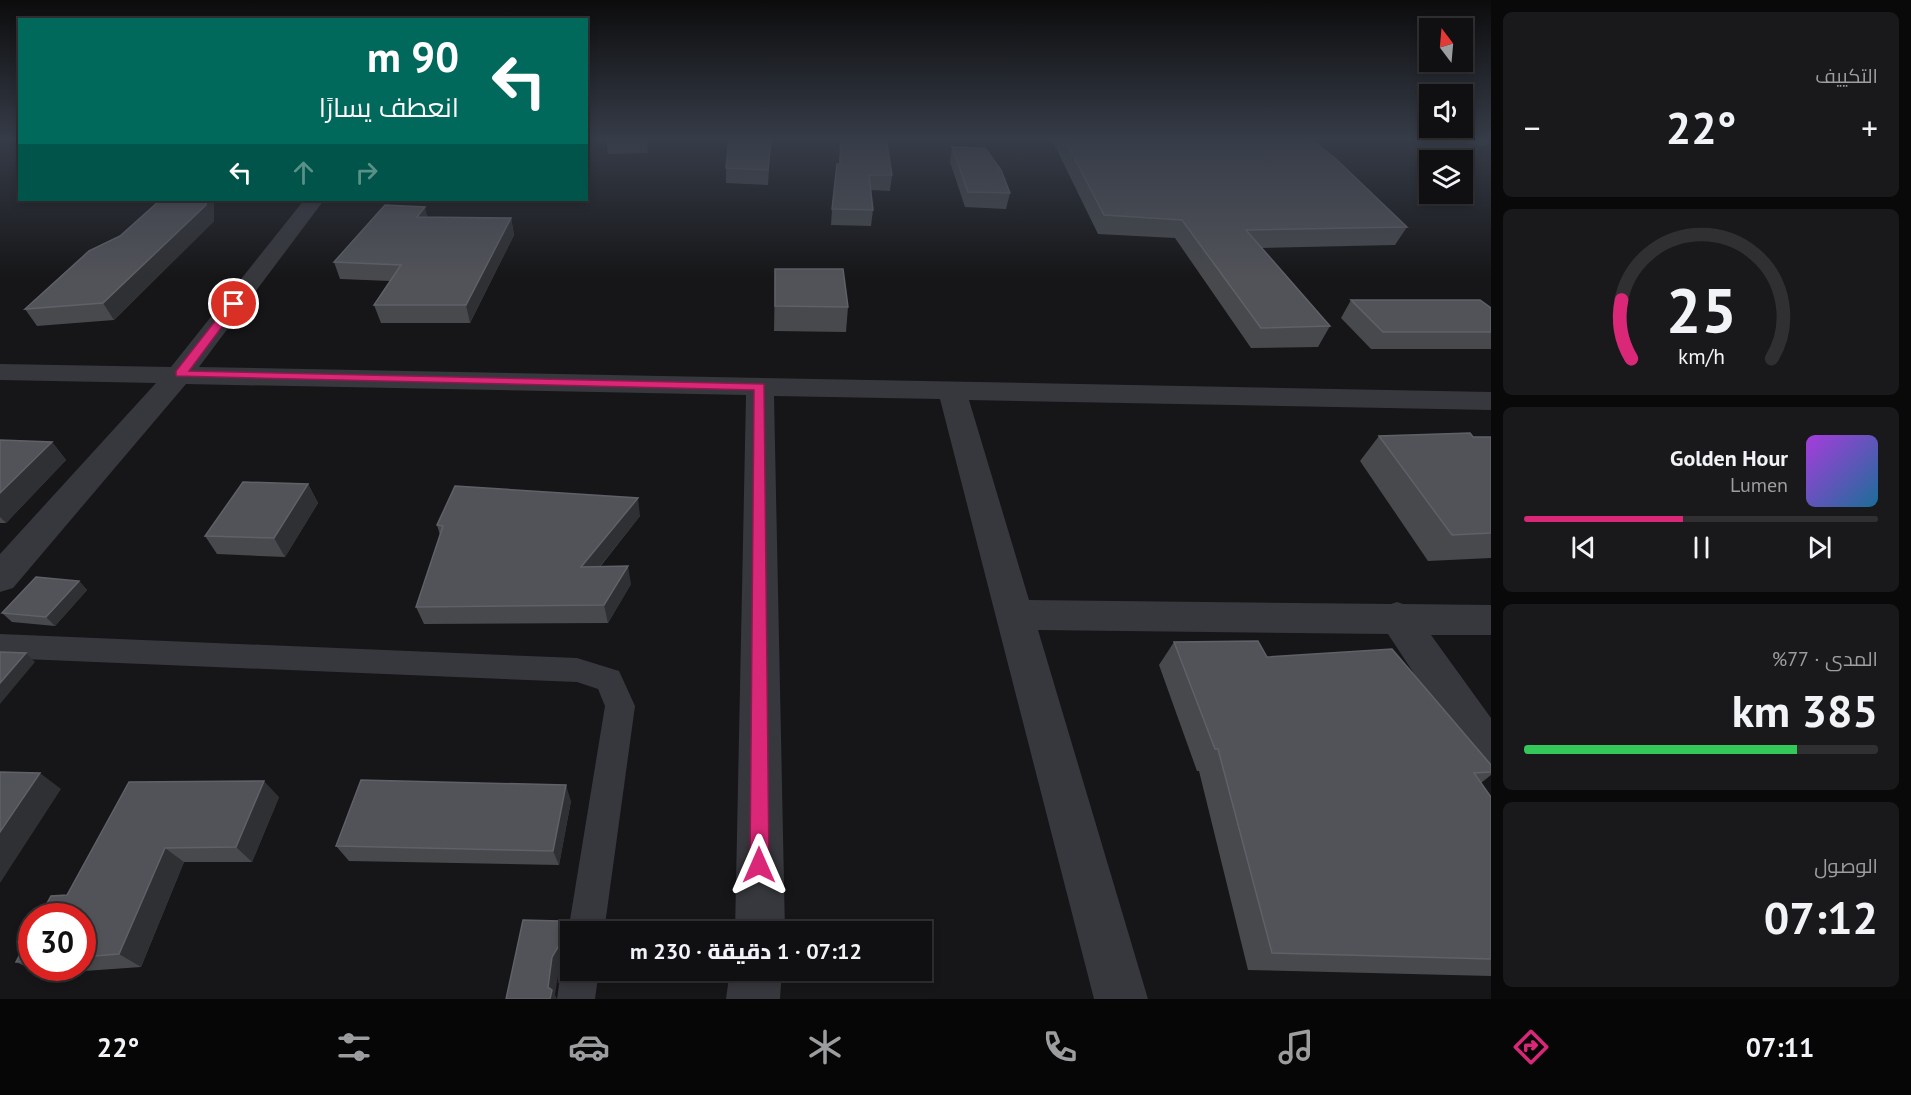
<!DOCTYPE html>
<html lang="ar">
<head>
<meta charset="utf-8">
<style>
	:root { --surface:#101012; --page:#19191b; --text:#f1f3f6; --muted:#9c9d9f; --line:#303032; --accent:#db2777 }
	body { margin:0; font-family:"PT Sans",Cairo,sans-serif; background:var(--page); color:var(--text); direction:rtl; height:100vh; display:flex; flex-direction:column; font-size:22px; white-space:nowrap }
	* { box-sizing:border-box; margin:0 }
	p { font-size:20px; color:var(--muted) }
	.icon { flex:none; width:33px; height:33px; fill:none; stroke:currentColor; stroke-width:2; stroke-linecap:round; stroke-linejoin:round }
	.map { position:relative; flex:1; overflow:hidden; direction:ltr }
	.sheet { display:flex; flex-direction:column; gap:12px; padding:12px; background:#09090a; width:420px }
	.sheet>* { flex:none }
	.hud { position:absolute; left:18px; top:18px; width:570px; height:183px; border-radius:0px; box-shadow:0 3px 9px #0003,0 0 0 2px var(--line); direction:rtl; background:#00695c; color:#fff; overflow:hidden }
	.needle { width:39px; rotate:344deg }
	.buttons { position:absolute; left:1419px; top:18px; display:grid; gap:12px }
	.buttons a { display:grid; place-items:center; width:54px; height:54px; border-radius:0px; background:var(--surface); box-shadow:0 3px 9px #0003,0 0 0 2px var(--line); font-size:30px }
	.speed { position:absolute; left:18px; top:903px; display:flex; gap:12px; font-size:30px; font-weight:700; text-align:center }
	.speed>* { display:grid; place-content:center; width:78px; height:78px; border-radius:50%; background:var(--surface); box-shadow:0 3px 9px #0003,0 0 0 2px var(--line); line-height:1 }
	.speed .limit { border:9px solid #d22; background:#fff; color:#111 }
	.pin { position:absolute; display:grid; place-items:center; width:51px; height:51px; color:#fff; margin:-26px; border:3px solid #fff; border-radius:50%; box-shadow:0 2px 6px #0007 }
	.me { position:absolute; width:66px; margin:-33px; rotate:0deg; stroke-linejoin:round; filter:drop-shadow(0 0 4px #0008) }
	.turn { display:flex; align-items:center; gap:21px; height:126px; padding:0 30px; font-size:27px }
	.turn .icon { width:78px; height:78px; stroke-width:2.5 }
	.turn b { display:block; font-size:42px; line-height:51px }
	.lanes { display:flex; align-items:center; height:57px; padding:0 30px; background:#0003; justify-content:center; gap:30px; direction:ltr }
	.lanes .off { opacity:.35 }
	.big { font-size:45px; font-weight:800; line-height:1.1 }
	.sheet .card { flex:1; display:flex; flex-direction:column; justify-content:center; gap:9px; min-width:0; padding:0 21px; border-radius:9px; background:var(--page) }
	.sheet .dial { align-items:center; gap:0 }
	.dial svg { height:156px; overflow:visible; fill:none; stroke:var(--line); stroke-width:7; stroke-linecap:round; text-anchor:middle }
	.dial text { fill:var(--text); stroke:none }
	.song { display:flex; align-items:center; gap:18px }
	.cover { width:72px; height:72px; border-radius:9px; background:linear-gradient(135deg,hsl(280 70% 55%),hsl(200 70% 35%)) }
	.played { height:6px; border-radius:3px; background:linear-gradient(90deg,var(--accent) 45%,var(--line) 45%) }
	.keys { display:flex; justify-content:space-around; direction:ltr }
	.heat { display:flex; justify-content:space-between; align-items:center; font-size:33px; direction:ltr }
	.charge { height:9px; border-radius:4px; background:linear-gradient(90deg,#34c759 77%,var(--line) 0) }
	.trip { position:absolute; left:560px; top:921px; width:372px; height:60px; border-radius:0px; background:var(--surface); box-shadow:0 3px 9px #0003,0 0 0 2px var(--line); font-weight:800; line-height:60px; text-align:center; direction:rtl }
	.tabs { display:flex; height:96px; justify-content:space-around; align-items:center; background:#060607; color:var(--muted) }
	.tabs .icon { width:42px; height:42px }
	.tabs .active { color:var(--accent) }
	.tabs b { font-size:27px; color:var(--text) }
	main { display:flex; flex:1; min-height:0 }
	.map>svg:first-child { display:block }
</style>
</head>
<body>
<main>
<section class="sheet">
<div class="card"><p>التكييف</p>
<div class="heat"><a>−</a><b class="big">22°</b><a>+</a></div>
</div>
<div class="card dial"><svg viewBox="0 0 100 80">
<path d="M14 69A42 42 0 1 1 86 69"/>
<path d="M14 69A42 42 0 0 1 9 39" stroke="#db2777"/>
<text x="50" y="56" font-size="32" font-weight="700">25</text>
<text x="50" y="72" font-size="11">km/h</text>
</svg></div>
<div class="card">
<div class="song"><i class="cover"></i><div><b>Golden Hour</b><p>Lumen</p></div></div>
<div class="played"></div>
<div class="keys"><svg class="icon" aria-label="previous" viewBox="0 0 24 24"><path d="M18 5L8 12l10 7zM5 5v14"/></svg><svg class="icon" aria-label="pause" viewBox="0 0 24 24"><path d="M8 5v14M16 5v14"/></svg><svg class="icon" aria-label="next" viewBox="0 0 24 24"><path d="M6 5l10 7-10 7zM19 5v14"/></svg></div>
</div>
<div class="card"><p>المدى · 77%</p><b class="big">385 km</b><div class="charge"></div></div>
<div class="card"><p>الوصول</p><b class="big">07:12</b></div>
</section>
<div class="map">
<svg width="1491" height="999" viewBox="0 0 1491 999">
	<rect width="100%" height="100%" fill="#161618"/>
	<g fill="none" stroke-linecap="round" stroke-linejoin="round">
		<g fill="#37383d" fill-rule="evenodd">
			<path d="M 0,634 L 577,658 L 619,671 L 635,706 L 604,932 L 570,932 L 570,938 L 568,932 L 605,706 L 598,689 L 577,682 L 0,658 Z"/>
			<path d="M 570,955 L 570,970 L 599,970 L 595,999 L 557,999 L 561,970 L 567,957 Z"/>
		</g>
		<g fill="#37383d" fill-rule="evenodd">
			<path d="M 304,200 L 324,200 L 199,367 L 1491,392 L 1491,410 L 969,400 L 1029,600 L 1391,604 L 1397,602 L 1403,604 L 1491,605 L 1491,635 L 1431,635 L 1491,718 L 1491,774 L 1476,768 L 1388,634 L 1038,630 L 1148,999 L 1094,999 L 940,399 L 774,396 L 785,932 L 735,932 L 746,395 L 186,384 L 13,588 L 0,592 L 0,554 L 156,383 L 0,380 L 0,364 L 171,367 Z"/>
			<path d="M 730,970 L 782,970 L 780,999 L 726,999 Z"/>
		</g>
	</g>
	<g fill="#47494d">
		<path d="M 650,138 L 647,153 L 608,154 L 606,139 Z"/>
		<path d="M 771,138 L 768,185 L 726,183 L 726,168 Z"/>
		<path d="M 840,138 L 886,138 L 892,175 L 890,191 L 871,190 L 873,210 L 871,226 L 831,225 L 832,209 L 839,164 Z"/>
		<path d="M 1054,138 L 1309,138 L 1407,227 L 1395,245 L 1262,248 L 1330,326 L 1318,347 L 1251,348 L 1175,238 L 1098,234 L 1053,142 Z"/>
		<path d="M 1442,138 L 1491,138 L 1486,146 L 1443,140 Z"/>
		<path d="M 952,147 L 1010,193 L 1006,209 L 965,207 L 950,162 Z"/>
		<path d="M 428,217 L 511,218 L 514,235 L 470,323 L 381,323 L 374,305 L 390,281 L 340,279 L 334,262 Z"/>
		<path d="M 214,221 L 114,320 L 37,326 L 25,309 Z"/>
		<path d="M 775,269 L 848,307 L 846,332 L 774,331 Z"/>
		<path d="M 1351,300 L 1491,308 L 1491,349 L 1371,349 L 1341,318 Z"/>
		<path d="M 1379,436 L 1491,437 L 1491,558 L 1428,561 L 1360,461 Z"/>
		<path d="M 0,440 L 52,442 L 66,460 L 6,523 L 0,523 Z"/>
		<path d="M 308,484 L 318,503 L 285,557 L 217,554 L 205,536 Z"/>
		<path d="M 640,516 L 600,567 L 631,584 L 608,623 L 424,624 L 416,607 L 440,535 L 437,525 Z"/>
		<path d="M 79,581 L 87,590 L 55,626 L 12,622 L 2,613 Z"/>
		<path d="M 1174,642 L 1267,657 L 1491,765 L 1491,775 L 1481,783 L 1491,797 L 1491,976 L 1248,970 L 1199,771 L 1197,771 L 1159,665 Z"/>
		<path d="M 129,782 L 279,797 L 252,862 L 184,862 L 141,967 L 42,974 L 16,962 L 32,932 L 32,968 L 82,968 L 82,916 L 67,895 Z"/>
		<path d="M 571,801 L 559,865 L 349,861 L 336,846 Z"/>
	</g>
	<g fill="#2f3033">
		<path d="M 646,138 L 650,138 L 647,153 Z"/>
		<path d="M 206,200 L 214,200 L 214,221 L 114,320 L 103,303 Z"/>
		<path d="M 425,207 L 429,223 L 417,217 Z"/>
		<path d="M 511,218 L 514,235 L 470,323 L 466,305 Z"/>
		<path d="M 52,442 L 66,460 L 6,523 L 0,517 L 0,493 Z"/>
		<path d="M 308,484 L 318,503 L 285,557 L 274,538 Z"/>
		<path d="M 638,498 L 640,516 L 585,585 L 581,567 Z"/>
		<path d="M 628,566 L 631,584 L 608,623 L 604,605 Z"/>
		<path d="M 79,581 L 87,590 L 55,626 L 46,617 Z"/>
		<path d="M 26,653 L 35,662 L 0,704 L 0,683 Z"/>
		<path d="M 40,773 L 61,789 L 0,883 L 0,832 Z"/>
		<path d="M 264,781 L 279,797 L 252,862 L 236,847 Z"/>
		<path d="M 566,785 L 571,801 L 559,865 L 553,851 Z"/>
		<path d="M 165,848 L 184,862 L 141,967 L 119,954 Z"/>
		<path d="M 563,927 L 569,940 L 567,954 L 559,970 L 555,995 L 557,999 L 550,999 L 548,987 L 552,957 Z"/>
	</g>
	<g fill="#525359" stroke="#5f6168" stroke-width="1.5">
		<path d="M 606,138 L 646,138 L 606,139 Z"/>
		<path d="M 729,138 L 771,138 L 768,170 L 726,168 Z"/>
		<path d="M 841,138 L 886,138 L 892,175 L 869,175 L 873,210 L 832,209 L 837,164 L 840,164 Z"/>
		<path d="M 1064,138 L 1309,138 L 1336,159 L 1407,227 L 1246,230 L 1330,326 L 1261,328 L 1182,220 L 1104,215 Z"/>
		<path d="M 952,147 L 985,148 L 1001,170 L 1010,193 L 968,192 Z"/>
		<path d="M 164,200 L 206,200 L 206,205 L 103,303 L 25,309 L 89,251 L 120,236 L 158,202 L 161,202 Z"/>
		<path d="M 385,205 L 425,207 L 417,217 L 511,218 L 466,305 L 374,305 L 401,265 L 334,262 Z"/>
		<path d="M 775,269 L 843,269 L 848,307 L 775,306 Z"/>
		<path d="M 1351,300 L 1480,300 L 1491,308 L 1491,332 L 1383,332 Z"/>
		<path d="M 1470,433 L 1473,437 L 1491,437 L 1491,533 L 1452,535 L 1379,436 Z"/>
		<path d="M 0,440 L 52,442 L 0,493 Z"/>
		<path d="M 243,482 L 308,484 L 274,538 L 205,536 Z"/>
		<path d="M 455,486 L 638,498 L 581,567 L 628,566 L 604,605 L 416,607 L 443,526 L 437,525 Z"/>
		<path d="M 36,577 L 79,581 L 46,617 L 2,613 Z"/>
		<path d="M 1258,641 L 1267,657 L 1392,649 L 1491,765 L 1491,772 L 1474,773 L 1491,797 L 1491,959 L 1272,953 L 1218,749 L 1215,749 L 1174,642 Z"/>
		<path d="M 0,652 L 26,653 L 0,683 Z"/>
		<path d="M 0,772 L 40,773 L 0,832 Z"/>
		<path d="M 361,780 L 566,785 L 553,851 L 336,846 Z"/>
		<path d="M 264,781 L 236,847 L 165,848 L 119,954 L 82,957 L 82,916 L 40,916 L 51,896 L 67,895 L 129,782 Z"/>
		<path d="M 523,920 L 560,921 L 563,927 L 561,942 L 552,957 L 548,987 L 552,990 L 550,999 L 506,999 Z"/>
		<path d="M 32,932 L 32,961 L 16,962 Z"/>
	</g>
	<linearGradient id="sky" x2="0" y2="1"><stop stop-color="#0c0c0d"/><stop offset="0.5" stop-color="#363c48"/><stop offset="1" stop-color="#363c48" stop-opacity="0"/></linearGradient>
	<rect width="1491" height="278" fill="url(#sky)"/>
	<path fill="#db2777" stroke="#8e194d" stroke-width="1.5" d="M 234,301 L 239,304 L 189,371 L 764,384 L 769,865 L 766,872 L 759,875 L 752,872 L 750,865 L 754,390 L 176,376 L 176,371 L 230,302 Z"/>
</svg>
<div class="buttons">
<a><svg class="needle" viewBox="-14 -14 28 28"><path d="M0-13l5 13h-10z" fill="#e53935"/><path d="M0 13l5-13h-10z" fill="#9c9d9f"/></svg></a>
<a><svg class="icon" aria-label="sound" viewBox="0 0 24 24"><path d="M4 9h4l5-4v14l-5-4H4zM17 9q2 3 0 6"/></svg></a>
<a><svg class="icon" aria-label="layers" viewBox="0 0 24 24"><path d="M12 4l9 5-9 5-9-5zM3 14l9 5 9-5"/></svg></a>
</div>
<div class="speed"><div class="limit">30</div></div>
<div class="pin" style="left:234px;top:304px;background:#d93025"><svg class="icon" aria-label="arrive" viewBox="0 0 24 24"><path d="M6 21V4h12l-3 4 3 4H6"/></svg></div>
<svg class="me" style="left:759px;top:865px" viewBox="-20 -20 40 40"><path d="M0-17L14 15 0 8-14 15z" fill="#db2777" stroke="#fff" stroke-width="4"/></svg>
<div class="trip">07:12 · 1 دقيقة · 230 m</div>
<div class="hud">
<div class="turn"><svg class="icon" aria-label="left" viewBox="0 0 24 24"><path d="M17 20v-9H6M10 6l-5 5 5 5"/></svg><div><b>90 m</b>انعطف يسارًا</div></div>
<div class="lanes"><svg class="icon" aria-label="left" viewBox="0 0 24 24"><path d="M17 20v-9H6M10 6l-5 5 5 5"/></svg><svg class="icon off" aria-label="ahead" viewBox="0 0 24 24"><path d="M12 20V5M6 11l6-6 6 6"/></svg><svg class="icon off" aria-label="right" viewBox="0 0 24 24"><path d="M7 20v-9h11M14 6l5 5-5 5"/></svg></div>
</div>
</div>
</main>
<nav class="tabs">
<b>07:11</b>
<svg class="icon active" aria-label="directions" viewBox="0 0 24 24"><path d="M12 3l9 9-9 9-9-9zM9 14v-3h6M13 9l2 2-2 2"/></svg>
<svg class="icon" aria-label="music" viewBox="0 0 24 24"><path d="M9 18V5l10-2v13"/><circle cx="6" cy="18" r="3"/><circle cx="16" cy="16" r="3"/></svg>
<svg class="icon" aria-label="phone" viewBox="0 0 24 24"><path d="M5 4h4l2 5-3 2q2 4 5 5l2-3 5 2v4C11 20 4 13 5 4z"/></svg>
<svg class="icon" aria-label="climate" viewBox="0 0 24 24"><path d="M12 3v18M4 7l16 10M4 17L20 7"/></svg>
<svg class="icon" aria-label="car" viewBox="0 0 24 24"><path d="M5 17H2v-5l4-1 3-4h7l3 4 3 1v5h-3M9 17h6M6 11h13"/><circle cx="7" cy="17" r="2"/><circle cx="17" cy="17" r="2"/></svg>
<svg class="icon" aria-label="filters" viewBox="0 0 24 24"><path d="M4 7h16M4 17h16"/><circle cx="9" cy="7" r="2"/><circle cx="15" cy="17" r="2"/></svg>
<b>22°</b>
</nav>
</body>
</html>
